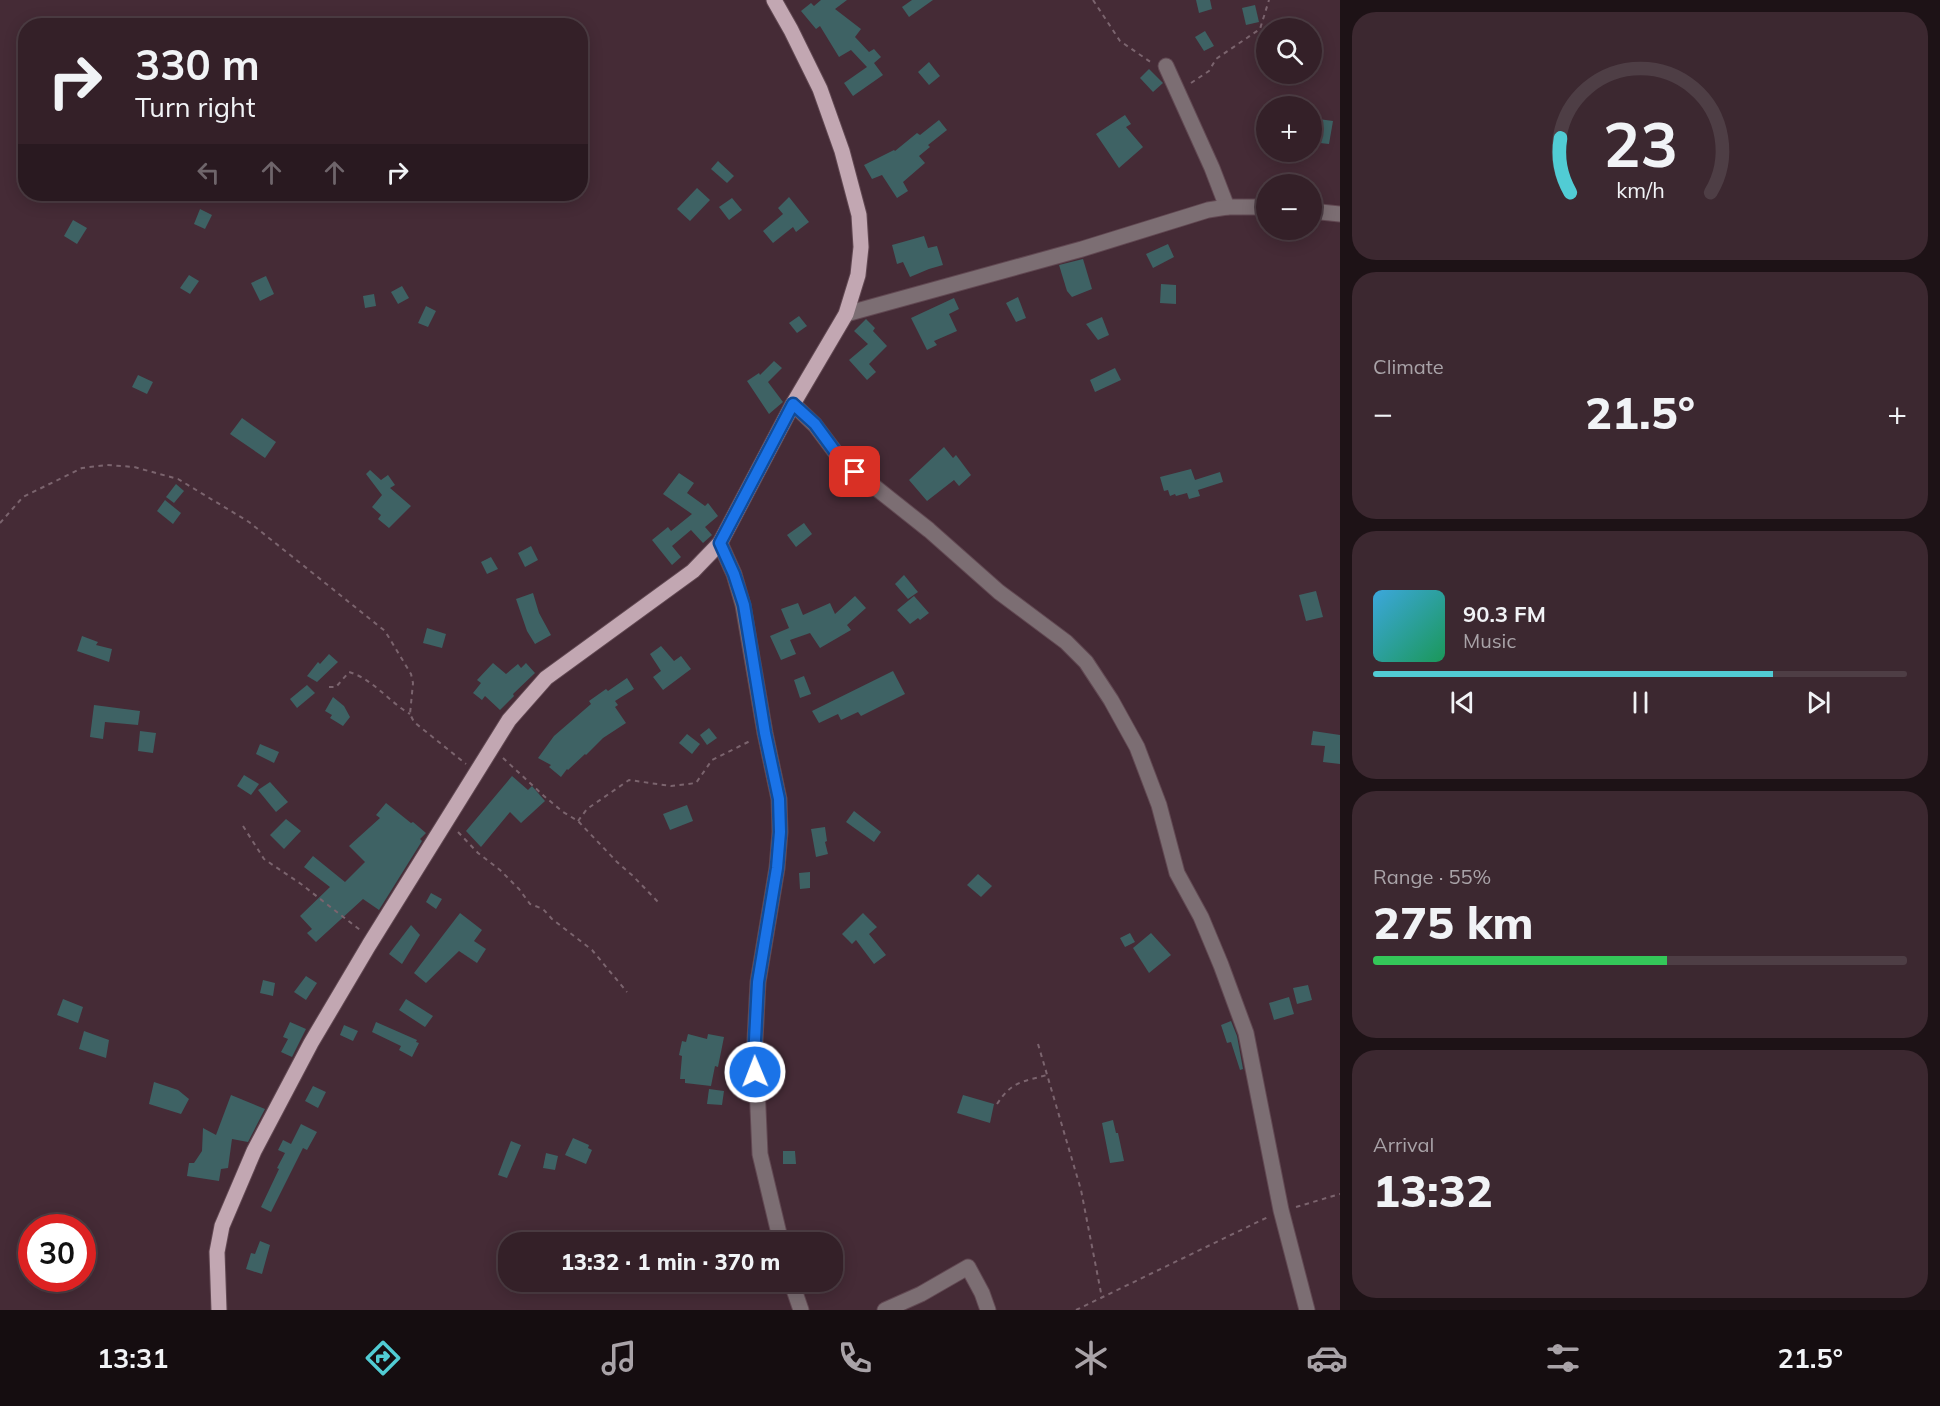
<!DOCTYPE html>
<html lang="en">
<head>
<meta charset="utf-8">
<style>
	:root { --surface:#342028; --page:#3c2830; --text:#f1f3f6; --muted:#a9a3a8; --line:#4e3e45; --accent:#51ccd4 }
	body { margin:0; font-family:Mulish,sans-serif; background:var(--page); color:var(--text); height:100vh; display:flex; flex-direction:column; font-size:22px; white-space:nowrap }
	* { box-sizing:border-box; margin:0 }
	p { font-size:20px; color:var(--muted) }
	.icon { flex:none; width:33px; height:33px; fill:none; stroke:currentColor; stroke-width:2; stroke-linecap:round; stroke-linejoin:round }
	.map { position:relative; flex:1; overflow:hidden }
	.sheet { display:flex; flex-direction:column; gap:12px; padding:12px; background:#1d1216; width:600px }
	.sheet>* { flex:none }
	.banner { position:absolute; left:18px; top:18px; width:570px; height:183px; border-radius:24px; box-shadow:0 3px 15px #0003,0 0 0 2px var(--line); background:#342028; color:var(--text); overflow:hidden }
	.buttons { position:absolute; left:1256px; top:18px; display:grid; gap:12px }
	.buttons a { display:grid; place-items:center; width:66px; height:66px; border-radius:50%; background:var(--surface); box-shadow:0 3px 15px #0003,0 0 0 2px var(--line); font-size:30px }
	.speed { position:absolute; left:18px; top:1214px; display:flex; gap:12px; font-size:30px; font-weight:700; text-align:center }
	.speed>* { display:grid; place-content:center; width:78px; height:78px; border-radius:50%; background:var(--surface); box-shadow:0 3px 15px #0003,0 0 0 2px var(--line); line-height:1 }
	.speed .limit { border:9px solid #d22; background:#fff; color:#111 }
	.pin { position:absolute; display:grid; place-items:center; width:51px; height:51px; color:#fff; margin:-26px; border-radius:12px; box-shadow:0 3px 9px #0006 }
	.me { position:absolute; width:66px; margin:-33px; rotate:359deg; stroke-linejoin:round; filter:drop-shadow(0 0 4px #0008) }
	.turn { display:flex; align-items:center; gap:21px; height:126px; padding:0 18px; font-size:27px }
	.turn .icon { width:78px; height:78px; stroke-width:2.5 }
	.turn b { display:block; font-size:42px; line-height:51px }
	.lanes { display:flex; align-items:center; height:57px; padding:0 18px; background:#0003; justify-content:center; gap:30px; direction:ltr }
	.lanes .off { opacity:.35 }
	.big { font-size:45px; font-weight:800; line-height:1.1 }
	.sheet .widget { flex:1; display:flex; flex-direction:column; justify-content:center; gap:9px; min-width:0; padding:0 21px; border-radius:24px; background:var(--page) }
	.sheet .dial { align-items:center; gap:0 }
	.dial svg { height:156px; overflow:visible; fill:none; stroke:var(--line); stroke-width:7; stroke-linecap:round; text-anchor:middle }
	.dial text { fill:var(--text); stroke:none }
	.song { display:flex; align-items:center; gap:18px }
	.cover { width:72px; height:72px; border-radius:9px; background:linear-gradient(135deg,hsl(200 70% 55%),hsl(150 70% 35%)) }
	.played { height:6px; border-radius:3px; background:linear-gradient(90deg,var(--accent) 75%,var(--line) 75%) }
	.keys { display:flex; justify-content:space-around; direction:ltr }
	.heat { display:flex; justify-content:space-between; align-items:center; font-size:33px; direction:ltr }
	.charge { height:9px; border-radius:4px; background:linear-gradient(90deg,#34c759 55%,var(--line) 0) }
	.trip { position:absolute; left:498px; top:1232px; width:345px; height:60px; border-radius:24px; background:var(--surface); box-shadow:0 3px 15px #0003,0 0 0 2px var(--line); font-weight:800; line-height:60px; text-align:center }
	.tabs { display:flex; height:96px; justify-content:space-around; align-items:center; background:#150d10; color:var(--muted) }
	.tabs .icon { width:42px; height:42px }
	.tabs .selected { color:var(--accent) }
	.tabs b { font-size:27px; color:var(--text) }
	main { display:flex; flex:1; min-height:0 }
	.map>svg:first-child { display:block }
</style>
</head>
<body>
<main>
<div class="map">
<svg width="1340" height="1310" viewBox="0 0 1340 1310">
	<rect width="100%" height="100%" fill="#452b36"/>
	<g fill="#3e6264">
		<path d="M 821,0 L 847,0 L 835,9 L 861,29 L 855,37 L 869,52 L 874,49 L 881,57 L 874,63 L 883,75 L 853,96 L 844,83 L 867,67 L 851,50 L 839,57 L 820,26 L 816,29 L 801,11 L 811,3 L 814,6 Z"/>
		<path d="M 912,0 L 933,0 L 909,17 L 902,7 Z"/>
		<path d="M 1196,0 L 1210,0 L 1212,9 L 1199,13 Z"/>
		<path d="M 1255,5 L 1259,22 L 1246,25 L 1242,8 Z"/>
		<path d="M 1205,31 L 1214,46 L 1204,51 L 1195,37 Z"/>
		<path d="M 929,62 L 940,76 L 929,85 L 918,72 Z"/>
		<path d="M 1149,69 L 1163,83 L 1153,92 L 1140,78 Z"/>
		<path d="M 1125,115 L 1131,124 L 1126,127 L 1143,147 L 1119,168 L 1096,134 Z"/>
		<path d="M 1311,118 L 1333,121 L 1329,144 L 1311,142 Z"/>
		<path d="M 939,120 L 947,130 L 928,145 L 930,147 L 919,156 L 925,163 L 903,182 L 908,191 L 897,198 L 882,175 L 872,179 L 864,165 L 894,150 L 895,151 L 917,133 L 920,135 Z"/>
		<path d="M 718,161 L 734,176 L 727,183 L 711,169 Z"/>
		<path d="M 697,188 L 710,200 L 690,221 L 677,209 Z"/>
		<path d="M 789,197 L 809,222 L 796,232 L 793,227 L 773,243 L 763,231 L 783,214 L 778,208 Z"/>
		<path d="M 732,198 L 742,210 L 729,220 L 719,207 Z"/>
		<path d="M 200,209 L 212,215 L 205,229 L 194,224 Z"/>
		<path d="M 73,220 L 87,228 L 77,244 L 64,236 Z"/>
		<path d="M 924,236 L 928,248 L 937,246 L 943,265 L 929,269 L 910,277 L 903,262 L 897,264 L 892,245 Z"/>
		<path d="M 1168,244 L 1174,257 L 1153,268 L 1146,254 Z"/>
		<path d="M 1083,259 L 1092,289 L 1072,297 L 1067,291 L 1059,265 Z"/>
		<path d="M 189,275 L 199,281 L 190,294 L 180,288 Z"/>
		<path d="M 266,276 L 274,294 L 260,301 L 251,283 Z"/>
		<path d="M 1161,284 L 1176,285 L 1176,304 L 1160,303 Z"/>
		<path d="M 402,286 L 409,298 L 398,304 L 391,292 Z"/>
		<path d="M 374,294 L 376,306 L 365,308 L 363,296 Z"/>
		<path d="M 1018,297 L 1026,318 L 1016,322 L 1006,303 Z"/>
		<path d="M 954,298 L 959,309 L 949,314 L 957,331 L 934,341 L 937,345 L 927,350 L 911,318 Z"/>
		<path d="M 426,306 L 436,311 L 428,327 L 418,323 Z"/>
		<path d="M 799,316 L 807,326 L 797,333 L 789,323 Z"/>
		<path d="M 1102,317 L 1109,335 L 1098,340 L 1086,324 Z"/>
		<path d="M 866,319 L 875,328 L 873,331 L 887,346 L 869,364 L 876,372 L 867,380 L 849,360 L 868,344 L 854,331 Z"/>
		<path d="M 774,361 L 782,368 L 768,382 L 783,402 L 769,414 L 747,381 L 759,373 L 760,375 Z"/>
		<path d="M 1115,368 L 1121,380 L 1095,392 L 1090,380 Z"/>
		<path d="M 138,375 L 153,382 L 147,394 L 132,387 Z"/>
		<path d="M 242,418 L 276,442 L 265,458 L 230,434 Z"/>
		<path d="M 944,447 L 953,458 L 956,455 L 971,475 L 959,486 L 954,480 L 927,501 L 909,480 Z"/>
		<path d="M 1191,469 L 1195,480 L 1220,472 L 1223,482 L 1198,490 L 1200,496 L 1189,499 L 1187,493 L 1176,496 L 1175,494 L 1170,496 L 1168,490 L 1164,491 L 1160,477 Z"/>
		<path d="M 370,470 L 381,480 L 388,475 L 395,485 L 390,488 L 411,506 L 389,528 L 378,519 L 381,515 L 372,507 L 382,495 L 366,474 Z"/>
		<path d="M 679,473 L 694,483 L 687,493 L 705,506 L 708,503 L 718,516 L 705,527 L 712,535 L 703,543 L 691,530 L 672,546 L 681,557 L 672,565 L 652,540 L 668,527 L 671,531 L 692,514 L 663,494 Z"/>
		<path d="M 176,484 L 184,491 L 174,503 L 166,497 Z"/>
		<path d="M 165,500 L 181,513 L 173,524 L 157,511 Z"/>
		<path d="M 804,523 L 812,534 L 796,547 L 787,535 Z"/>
		<path d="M 531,546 L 538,560 L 525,567 L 518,553 Z"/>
		<path d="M 491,557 L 498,569 L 487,574 L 481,562 Z"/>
		<path d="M 904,575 L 918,592 L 908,599 L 895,584 Z"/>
		<path d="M 1316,591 L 1323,617 L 1306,621 L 1299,595 Z"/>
		<path d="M 533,593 L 539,613 L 551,635 L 535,644 L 527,631 L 516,599 Z"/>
		<path d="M 855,596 L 866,608 L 847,625 L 851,630 L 820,648 L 810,633 L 790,640 L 796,654 L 781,660 L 770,636 L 789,628 L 781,609 L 798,603 L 803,615 L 830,603 L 835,614 Z"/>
		<path d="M 914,596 L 929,613 L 920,620 L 918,618 L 910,624 L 897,610 Z"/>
		<path d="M 427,628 L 446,634 L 442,648 L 423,643 Z"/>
		<path d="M 82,636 L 98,642 L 96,645 L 112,649 L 109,662 L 77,651 Z"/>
		<path d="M 661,646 L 674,661 L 681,656 L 691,669 L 663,690 L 653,677 L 661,671 L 650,654 Z"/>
		<path d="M 329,654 L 338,662 L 317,682 L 307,676 L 318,662 L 320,664 Z"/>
		<path d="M 493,663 L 506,674 L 518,664 L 521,668 L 526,663 L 535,673 L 513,694 L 514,696 L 500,710 L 485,696 L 482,700 L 473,693 L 481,683 L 477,680 Z"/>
		<path d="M 893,671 L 905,694 L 861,716 L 858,712 L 841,720 L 838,714 L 819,723 L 812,711 Z"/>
		<path d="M 804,676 L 811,694 L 800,698 L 794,680 Z"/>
		<path d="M 627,678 L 634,689 L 615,701 L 618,705 L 615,707 L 626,723 L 603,738 L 586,755 L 585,754 L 568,770 L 567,769 L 561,777 L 549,767 L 551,765 L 538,758 L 554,736 L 591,704 L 589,701 L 606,689 L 608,691 Z"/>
		<path d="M 307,685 L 315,693 L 297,708 L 290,699 Z"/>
		<path d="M 333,697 L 344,706 L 350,717 L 343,726 L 330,718 L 332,715 L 325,711 Z"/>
		<path d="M 94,705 L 140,711 L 138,725 L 105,722 L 103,739 L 90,737 Z"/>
		<path d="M 709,728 L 717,738 L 707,745 L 700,735 Z"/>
		<path d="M 140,731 L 156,733 L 153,753 L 138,751 Z"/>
		<path d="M 1313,731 L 1340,735 L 1340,764 L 1323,762 L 1325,746 L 1311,745 Z"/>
		<path d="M 687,734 L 700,744 L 692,754 L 679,743 Z"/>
		<path d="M 260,744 L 279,752 L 274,763 L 256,754 Z"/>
		<path d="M 244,775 L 259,784 L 251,795 L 237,786 Z"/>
		<path d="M 512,776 L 528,790 L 532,786 L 545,801 L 521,823 L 510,812 L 481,847 L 466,831 Z"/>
		<path d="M 270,782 L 288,802 L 276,812 L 258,790 Z"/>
		<path d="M 386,803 L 411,823 L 413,822 L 426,833 L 420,839 L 422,841 L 379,910 L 363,899 L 316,942 L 307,933 L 312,929 L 300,916 L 330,887 L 304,867 L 313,856 L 345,882 L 365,862 L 349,846 L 380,818 L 376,815 Z"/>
		<path d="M 687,805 L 693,821 L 670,830 L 663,814 Z"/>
		<path d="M 854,811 L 881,832 L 874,842 L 846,822 Z"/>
		<path d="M 286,819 L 301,831 L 284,849 L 270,835 Z"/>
		<path d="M 825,827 L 827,841 L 825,842 L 828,854 L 816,857 L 811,829 Z"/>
		<path d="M 810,872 L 810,888 L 800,889 L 799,873 Z"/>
		<path d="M 978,874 L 992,886 L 981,897 L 967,885 Z"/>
		<path d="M 431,893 L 442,899 L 436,909 L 426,902 Z"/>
		<path d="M 460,913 L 482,930 L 474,941 L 486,949 L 477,963 L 459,951 L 426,983 L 414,973 Z"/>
		<path d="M 863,913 L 877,927 L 869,934 L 886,955 L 874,964 L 856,940 L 852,944 L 842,934 Z"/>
		<path d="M 411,925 L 420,935 L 402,964 L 389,954 Z"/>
		<path d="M 1130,933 L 1135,942 L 1125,947 L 1120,938 Z"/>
		<path d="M 1151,933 L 1171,955 L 1149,973 L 1133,948 Z"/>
		<path d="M 306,976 L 317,983 L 306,1000 L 294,992 Z"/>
		<path d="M 263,980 L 275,983 L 273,996 L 260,993 Z"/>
		<path d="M 1308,985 L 1312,1000 L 1297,1004 L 1293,988 Z"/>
		<path d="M 1289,997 L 1294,1014 L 1274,1020 L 1269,1003 Z"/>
		<path d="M 63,999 L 83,1007 L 78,1023 L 57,1015 Z"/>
		<path d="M 406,999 L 433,1016 L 425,1027 L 399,1010 Z"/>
		<path d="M 1231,1021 L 1237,1036 L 1243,1069 L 1240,1070 L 1231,1042 L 1227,1043 L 1221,1025 Z"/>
		<path d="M 290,1022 L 306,1029 L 292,1057 L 281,1052 L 288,1039 L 283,1037 Z"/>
		<path d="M 376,1022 L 417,1040 L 416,1042 L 419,1043 L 412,1057 L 399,1050 L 401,1046 L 372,1032 Z"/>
		<path d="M 344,1025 L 358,1031 L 353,1041 L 340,1035 Z"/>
		<path d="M 84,1031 L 109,1040 L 106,1058 L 79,1049 Z"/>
		<path d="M 688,1034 L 707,1039 L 708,1034 L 724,1037 L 718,1067 L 715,1066 L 711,1086 L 685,1083 L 685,1079 L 680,1079 L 682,1056 L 679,1055 L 682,1041 L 686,1042 Z"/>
		<path d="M 154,1082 L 178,1090 L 189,1099 L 181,1114 L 149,1104 Z"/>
		<path d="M 313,1086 L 326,1092 L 318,1108 L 305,1101 Z"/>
		<path d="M 709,1089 L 724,1091 L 722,1105 L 707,1104 Z"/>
		<path d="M 231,1095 L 265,1109 L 248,1142 L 232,1139 L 228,1168 L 221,1169 L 219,1181 L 187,1176 L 189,1163 L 194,1163 L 202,1151 L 203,1128 L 216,1135 Z"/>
		<path d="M 963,1095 L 994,1104 L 990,1123 L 957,1113 Z"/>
		<path d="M 1113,1120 L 1116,1133 L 1118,1133 L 1124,1161 L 1110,1163 L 1102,1123 Z"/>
		<path d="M 301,1124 L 317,1132 L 307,1150 L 303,1148 L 271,1212 L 261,1207 L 279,1169 L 277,1168 L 285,1153 L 278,1150 L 283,1140 L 291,1144 Z"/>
		<path d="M 573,1138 L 589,1145 L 588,1148 L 592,1150 L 586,1164 L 565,1155 Z"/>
		<path d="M 511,1141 L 521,1145 L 507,1178 L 498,1175 Z"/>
		<path d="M 783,1151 L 795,1151 L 796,1164 L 783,1164 Z"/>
		<path d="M 546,1153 L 558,1156 L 555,1170 L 543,1168 Z"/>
		<path d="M 687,1231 L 720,1235 L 719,1242 L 685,1242 Z"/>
		<path d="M 260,1241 L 270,1245 L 262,1274 L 246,1269 L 251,1253 L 255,1254 Z"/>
	</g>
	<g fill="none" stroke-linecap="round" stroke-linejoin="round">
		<defs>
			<g id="minor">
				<path d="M 1166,66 L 1212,168 L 1227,207"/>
				<path d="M 1311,211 L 1340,214"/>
				<path d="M 846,314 L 1082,249 L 1208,210 L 1227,207 L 1266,207"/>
				<path d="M 793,404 L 815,425 L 842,461 L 929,530 L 999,592 L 1066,642 L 1086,662 L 1111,700 L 1137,747 L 1159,805 L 1177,873 L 1201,917 L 1221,965 L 1246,1033 L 1281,1210 L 1307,1310"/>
				<path d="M 720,543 L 734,574 L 743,605 L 765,733 L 779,799 L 780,832 L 777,868 L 758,982 L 755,1040 L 760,1154 L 781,1242"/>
				<path d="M 791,1281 L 801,1310"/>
				<path d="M 885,1310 L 921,1294 L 968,1267 L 982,1293 L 988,1310"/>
			</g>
			<path id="major" d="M 219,1310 L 217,1252 L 222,1226 L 254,1151 L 311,1043 L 369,945 L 509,720 L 546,678 L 693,571 L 720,543 L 793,404 L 846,314 L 858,275 L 861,247 L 859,215 L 842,151 L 820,89 L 791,30 L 774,0"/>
		</defs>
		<use href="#minor" stroke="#614852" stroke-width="17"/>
		<use href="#major" stroke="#614852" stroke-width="17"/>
		<g stroke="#7b646e" stroke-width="2" stroke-dasharray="4.5 4.5" stroke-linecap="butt">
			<path d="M 1093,0 L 1120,41 L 1152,63"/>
			<path d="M 1191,83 L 1209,71 L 1216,59 L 1260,29 L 1269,0"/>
			<path d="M 0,523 L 23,497 L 82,468 L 107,465 L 134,467 L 178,479 L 249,522 L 385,631 L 411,674 L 413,683 L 410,714 L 414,722 L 466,764"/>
			<path d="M 329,687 L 336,687 L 349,672 C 373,679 389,702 410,714"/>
			<path d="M 503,758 L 544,796 L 563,812 L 578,821 L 617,862 L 633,876 L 658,902"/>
			<path d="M 578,821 L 587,809 L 629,780 L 671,786 L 696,783 L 712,760 L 752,740"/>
			<path d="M 243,826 L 264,859 L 301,884 L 360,930"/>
			<path d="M 458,832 L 478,853 L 500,870 L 519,889 L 530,904 L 543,909 L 552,919 L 592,950 L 627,992"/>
			<path d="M 1038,1044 L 1081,1190 L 1102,1298"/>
			<path d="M 997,1104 C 1012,1081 1022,1082 1047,1075"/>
			<path d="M 1296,1207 L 1340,1194"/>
			<path d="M 1076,1310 L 1268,1217"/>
		</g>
		<use href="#minor" stroke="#7c6e73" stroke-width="15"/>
		<use href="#major" stroke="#c2a7b2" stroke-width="15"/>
	</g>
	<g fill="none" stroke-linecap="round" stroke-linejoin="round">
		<defs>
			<path id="route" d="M 755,1072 L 755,1040 L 758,982 L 777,868 L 780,832 L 779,799 L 765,733 L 744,605 L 734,574 L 720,543 L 793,404 L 815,424 L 842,461 L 855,472"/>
		</defs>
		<use href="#route" stroke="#114b97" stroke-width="15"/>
		<use href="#route" stroke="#1a73e8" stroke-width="10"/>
	</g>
</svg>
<div class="buttons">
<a><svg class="icon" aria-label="search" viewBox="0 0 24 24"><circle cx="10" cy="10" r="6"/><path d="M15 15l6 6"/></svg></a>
<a>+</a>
<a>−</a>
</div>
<div class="speed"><div class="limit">30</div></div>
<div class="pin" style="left:855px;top:472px;background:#d93025"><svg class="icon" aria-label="arrive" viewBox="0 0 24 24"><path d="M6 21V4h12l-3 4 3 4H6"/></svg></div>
<svg class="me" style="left:755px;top:1072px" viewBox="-20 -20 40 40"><circle r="17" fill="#1a73e8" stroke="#fff" stroke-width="3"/><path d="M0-11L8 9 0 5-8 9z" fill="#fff"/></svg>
<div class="trip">13:32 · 1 min · 370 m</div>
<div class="banner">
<div class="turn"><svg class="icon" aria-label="right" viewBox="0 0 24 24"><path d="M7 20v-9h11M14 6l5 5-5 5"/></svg><div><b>330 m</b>Turn right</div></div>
<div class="lanes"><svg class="icon off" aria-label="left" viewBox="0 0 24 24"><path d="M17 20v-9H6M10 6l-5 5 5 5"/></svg><svg class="icon off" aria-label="ahead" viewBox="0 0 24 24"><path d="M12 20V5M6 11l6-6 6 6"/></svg><svg class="icon off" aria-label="ahead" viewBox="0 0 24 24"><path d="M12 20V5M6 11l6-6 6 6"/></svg><svg class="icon" aria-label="right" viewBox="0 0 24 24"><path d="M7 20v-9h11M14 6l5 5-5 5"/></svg></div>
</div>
</div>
<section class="sheet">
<div class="widget dial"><svg viewBox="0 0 100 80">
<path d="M14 69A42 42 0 1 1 86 69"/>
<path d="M14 69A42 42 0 0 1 9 41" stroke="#51ccd4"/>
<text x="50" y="56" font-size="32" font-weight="700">23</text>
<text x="50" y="72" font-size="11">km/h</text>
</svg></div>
<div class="widget"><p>Climate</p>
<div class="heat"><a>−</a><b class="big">21.5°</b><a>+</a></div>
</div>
<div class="widget">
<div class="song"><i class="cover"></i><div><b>90.3 FM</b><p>Music</p></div></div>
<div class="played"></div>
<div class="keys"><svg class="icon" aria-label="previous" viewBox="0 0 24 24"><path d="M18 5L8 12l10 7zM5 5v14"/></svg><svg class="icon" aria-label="pause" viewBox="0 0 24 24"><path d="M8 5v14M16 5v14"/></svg><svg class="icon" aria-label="next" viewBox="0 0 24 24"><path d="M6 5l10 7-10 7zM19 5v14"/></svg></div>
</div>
<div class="widget"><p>Range · 55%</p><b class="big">275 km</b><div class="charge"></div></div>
<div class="widget"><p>Arrival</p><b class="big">13:32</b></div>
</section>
</main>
<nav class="tabs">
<b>13:31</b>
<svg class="icon selected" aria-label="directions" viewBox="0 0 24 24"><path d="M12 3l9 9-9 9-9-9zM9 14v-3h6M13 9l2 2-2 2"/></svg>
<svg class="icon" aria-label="music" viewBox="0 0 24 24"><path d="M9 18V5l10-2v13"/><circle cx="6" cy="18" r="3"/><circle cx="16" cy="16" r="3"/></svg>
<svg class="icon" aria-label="phone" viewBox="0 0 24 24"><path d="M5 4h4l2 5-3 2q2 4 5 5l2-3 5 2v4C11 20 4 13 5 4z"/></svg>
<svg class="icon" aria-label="climate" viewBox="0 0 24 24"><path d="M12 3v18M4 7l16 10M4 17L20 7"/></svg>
<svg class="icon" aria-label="car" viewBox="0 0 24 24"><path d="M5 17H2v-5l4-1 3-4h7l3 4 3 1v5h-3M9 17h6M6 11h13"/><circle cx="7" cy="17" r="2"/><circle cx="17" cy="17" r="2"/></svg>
<svg class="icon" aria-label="filters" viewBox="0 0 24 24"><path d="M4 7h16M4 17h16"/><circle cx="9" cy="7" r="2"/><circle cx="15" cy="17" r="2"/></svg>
<b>21.5°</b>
</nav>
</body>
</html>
